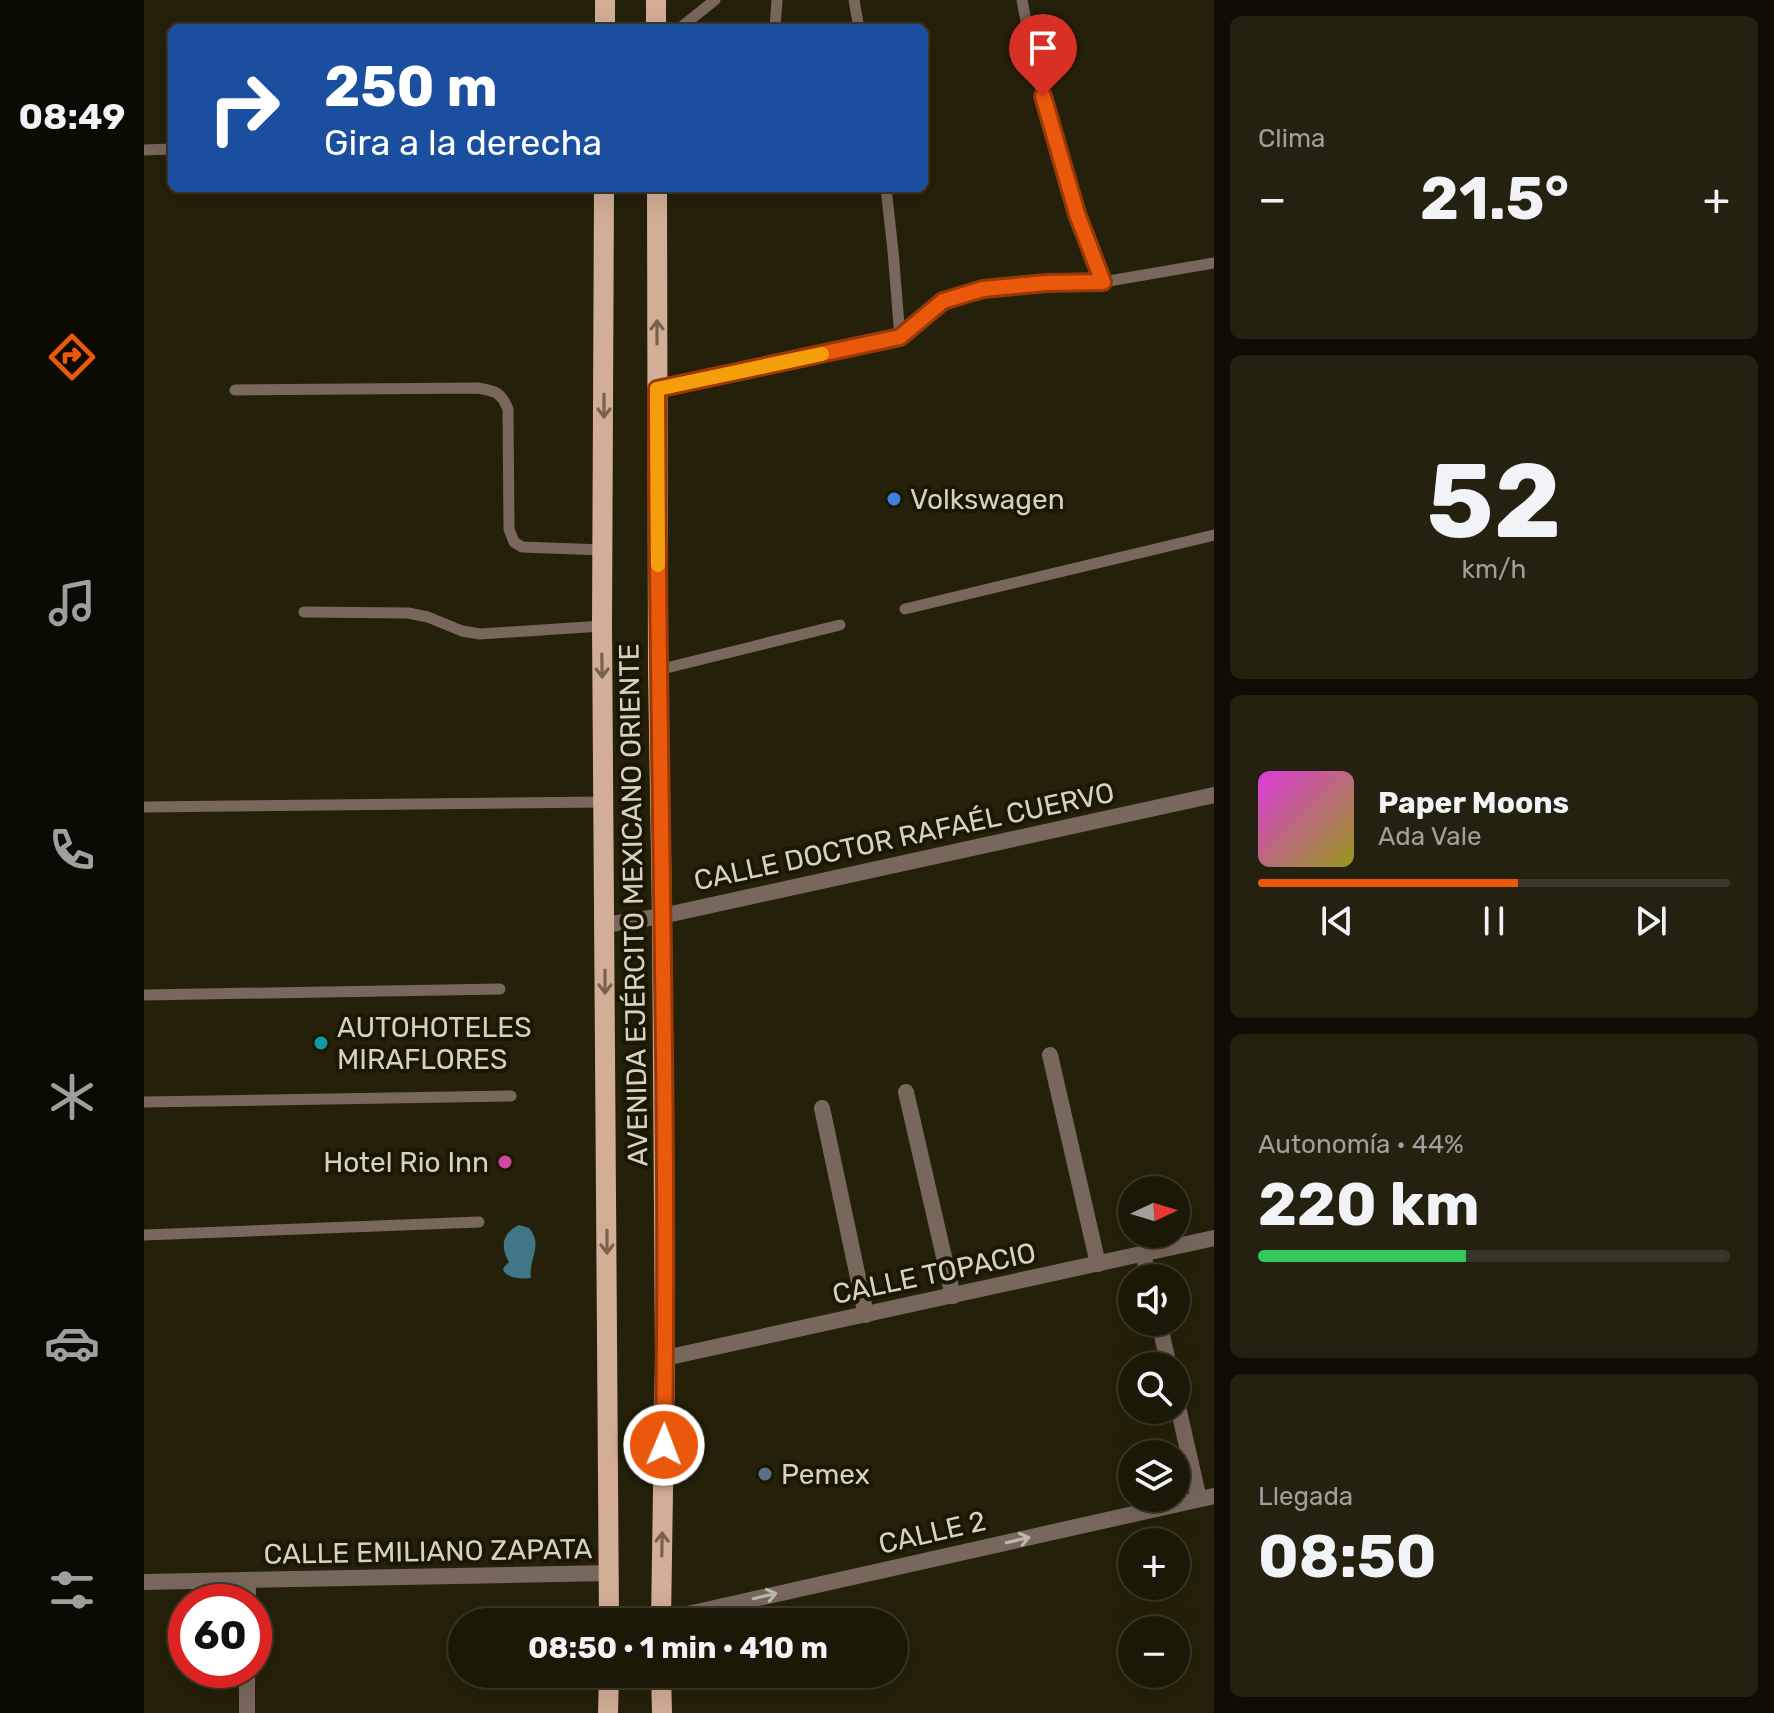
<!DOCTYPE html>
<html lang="es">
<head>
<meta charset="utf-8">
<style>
	:root { --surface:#1c1807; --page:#252111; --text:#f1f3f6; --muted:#a0a09b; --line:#3a3728; --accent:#ea580c }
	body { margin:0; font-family:Rubik,sans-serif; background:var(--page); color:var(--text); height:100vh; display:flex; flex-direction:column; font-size:30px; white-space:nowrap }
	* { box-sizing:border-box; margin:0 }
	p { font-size:26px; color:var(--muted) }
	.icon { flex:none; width:44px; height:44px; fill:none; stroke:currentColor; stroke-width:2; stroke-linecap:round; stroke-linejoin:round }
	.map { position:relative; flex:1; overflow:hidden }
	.panel { display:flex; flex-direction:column; gap:16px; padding:16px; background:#0f0d04; width:560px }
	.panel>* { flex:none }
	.guide { position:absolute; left:24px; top:24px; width:760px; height:168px; border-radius:12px; box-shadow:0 8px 32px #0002,0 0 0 2px var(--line); background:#1a4fa0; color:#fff; overflow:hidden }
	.needle { width:52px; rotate:86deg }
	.buttons { position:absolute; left:974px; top:1176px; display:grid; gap:16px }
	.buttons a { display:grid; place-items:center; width:72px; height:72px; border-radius:50%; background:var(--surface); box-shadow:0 8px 32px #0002,0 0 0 2px var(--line); font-size:40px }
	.speed { position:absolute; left:24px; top:1584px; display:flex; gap:16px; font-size:40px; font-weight:700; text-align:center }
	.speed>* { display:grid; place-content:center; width:104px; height:104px; border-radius:50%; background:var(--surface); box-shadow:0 8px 32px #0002,0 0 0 2px var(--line); line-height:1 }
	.speed .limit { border:12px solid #d22; background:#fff; color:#111 }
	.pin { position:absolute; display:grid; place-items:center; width:68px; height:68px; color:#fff; margin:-82px -34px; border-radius:50% 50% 50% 0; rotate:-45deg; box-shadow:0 0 8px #0007 }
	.pin .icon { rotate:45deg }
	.me { position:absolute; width:88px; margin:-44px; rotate:1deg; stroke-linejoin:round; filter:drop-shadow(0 0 6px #0008) }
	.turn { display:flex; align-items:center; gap:28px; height:168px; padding:0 24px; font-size:36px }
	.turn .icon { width:104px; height:104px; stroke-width:2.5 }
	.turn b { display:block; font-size:56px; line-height:68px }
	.big { font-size:60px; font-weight:700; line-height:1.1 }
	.panel .tile { flex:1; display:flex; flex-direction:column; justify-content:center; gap:12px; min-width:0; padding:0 28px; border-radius:12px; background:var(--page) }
	.panel .dial { align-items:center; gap:0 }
	.dial b { font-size:104px; line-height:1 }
	.song { display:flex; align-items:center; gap:24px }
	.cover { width:96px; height:96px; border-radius:12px; background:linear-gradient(135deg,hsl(300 70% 55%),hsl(60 70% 35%)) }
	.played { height:8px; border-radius:4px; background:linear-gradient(90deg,var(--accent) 55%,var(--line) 55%) }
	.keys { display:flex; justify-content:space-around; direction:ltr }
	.heat { display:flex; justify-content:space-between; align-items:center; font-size:44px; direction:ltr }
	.charge { height:12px; border-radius:6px; background:linear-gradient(90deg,#34c759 44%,var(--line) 0) }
	.trip { position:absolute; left:304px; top:1608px; width:460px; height:80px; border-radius:40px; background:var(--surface); box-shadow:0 8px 32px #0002,0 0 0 2px var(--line); font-weight:700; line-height:80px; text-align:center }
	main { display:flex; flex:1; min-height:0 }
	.tab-bar { display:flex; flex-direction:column; width:144px; justify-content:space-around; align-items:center; background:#0b0a03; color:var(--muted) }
	.tab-bar .icon { width:56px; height:56px }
	.tab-bar .active { color:var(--accent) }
	.tab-bar b { font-size:36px; color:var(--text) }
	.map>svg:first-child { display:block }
</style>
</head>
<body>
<main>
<nav class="tab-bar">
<b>08:49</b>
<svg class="icon active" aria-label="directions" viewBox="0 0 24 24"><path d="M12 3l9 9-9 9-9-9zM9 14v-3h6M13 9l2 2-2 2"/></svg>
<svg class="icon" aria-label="music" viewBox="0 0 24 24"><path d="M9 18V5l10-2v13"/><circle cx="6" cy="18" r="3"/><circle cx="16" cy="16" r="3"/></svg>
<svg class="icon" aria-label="phone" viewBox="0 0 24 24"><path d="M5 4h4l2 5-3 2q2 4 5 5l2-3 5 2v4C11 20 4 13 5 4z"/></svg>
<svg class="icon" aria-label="climate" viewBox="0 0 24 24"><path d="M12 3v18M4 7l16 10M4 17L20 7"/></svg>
<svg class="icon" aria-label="car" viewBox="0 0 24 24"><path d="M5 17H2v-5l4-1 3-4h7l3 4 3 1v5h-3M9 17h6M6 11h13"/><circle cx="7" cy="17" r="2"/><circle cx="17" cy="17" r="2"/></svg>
<svg class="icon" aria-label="filters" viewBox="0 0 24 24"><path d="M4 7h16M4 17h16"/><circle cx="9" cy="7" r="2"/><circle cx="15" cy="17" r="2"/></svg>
</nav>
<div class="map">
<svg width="1070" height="1713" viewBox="0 0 1070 1713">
	<rect width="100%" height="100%" fill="#252009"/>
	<path fill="#417688" d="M 375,1225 L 385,1228 C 400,1246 384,1259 387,1278 C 378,1279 364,1279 359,1270 L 360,1267 L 365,1262 C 356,1247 358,1233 375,1225 Z"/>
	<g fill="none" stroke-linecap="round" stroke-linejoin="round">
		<g stroke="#78675c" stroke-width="11">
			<path d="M 710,0 L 715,28"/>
			<path d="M 878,0 L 892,73 L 933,214 L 959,282"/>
			<path d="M 536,28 L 571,0"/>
			<path d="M 631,28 L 633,0"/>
			<path d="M 0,150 L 28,149"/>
			<path d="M 742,188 L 749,251 L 756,337"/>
			<path d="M 513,389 L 756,337 L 799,301 L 839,289 L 902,283 L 959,282 L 1070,263"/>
			<path d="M 91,390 L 334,388 C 351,391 357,392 364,409 L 365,529 L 370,542 L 378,547 L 460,550"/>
			<path d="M 761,609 L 1070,535"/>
			<path d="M 160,612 L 264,613 L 284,617 L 318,631 L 336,634 L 458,626"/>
			<path d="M 514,670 L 696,625"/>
			<path d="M 0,807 L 460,802"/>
			<path d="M 0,995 L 356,989"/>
			<path d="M 0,1102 L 367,1096"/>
			<path d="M 0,1235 L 335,1222"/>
		</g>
		<g stroke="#78675c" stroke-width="16">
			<path d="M 461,925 L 518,916 L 1070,795"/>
			<path d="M 906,1055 L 954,1264"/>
			<path d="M 762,1092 L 809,1296"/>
			<path d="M 678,1108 L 722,1315"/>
			<path d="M 999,1254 L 1005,1278"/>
			<path d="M 1015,1322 L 1025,1366"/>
			<path d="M 521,1358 L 1070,1238"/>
			<path d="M 1032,1398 L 1055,1499"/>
			<path d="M 0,1582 L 465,1573"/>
			<path d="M 104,1602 L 104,1581"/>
			<path d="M 517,1620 L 1070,1496"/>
			<path d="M 103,1713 L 103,1670"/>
		</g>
		<g stroke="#d3ae97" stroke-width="20">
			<path d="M 512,0 L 512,28"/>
			<path d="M 461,28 L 461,0"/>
			<path d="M 460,188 L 458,626 L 465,1622"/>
			<path d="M 513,188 L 514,670 L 518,916 L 521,1358 L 517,1622"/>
			<path d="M 517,1674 L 518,1713"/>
			<path d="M 464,1713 L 465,1674"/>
		</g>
	</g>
	<defs><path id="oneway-shaft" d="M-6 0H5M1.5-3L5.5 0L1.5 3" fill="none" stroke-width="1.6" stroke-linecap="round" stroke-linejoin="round" transform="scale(2)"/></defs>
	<g stroke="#78624c">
		<use href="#oneway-shaft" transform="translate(513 332) rotate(-90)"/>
		<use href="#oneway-shaft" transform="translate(460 406) rotate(90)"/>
		<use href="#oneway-shaft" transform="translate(458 666) rotate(89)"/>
		<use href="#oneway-shaft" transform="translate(461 982) rotate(90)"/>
		<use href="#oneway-shaft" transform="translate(463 1242) rotate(90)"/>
		<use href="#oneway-shaft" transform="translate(518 1544) rotate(-89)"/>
	</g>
	<g stroke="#beb7ab">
		<use href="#oneway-shaft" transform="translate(874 1540) rotate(-13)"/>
		<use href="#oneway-shaft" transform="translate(621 1596) rotate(-13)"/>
	</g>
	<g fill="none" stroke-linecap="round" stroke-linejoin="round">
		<defs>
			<path id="route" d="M 520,1445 C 525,1093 513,741 513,389 L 756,337 L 799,301 L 839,289 L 902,283 L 959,282 L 933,214 L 899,96"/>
		</defs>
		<use href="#route" stroke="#983908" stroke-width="20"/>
		<use href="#route" stroke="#ea580c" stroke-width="14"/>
		<path stroke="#f59e0b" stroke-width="14" d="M 514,565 L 513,389 L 678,354"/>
	</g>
	<circle fill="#3f7fe0" stroke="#1c1702" stroke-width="3" cx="750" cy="499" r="8"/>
	<circle fill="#0f9aa8" stroke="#1c1702" stroke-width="3" cx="177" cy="1043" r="8"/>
	<circle fill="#d1479c" stroke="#1c1702" stroke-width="3" cx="361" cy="1162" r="8"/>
	<circle fill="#5c6f8a" stroke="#1c1702" stroke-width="3" cx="621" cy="1474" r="8"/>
	<g text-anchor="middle" stroke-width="8" stroke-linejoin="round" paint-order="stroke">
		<g font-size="28" fill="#d5d2c5" stroke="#1c1702" text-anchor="start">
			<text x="766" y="509">Volkswagen</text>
			<text x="193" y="1037">AUTOHOTELES<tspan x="193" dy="32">MIRAFLORES</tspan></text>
			<text x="345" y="1172" text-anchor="end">Hotel Rio Inn</text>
			<text x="637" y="1484">Pemex</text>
		</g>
		<g font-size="28" fill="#d5d2c5" stroke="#1c1702">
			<text transform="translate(760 836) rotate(-12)" y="10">CALLE DOCTOR RAFAÉL CUERVO</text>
			<text transform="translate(489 905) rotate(-91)" y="10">AVENIDA EJÉRCITO MEXICANO ORIENTE</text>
			<text transform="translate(790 1273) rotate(-12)" y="10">CALLE TOPACIO</text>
			<text transform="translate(788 1532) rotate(-13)" y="10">CALLE 2</text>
			<text transform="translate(284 1551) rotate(-1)" y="10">CALLE EMILIANO ZAPATA</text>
		</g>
	</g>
</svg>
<div class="buttons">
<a><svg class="needle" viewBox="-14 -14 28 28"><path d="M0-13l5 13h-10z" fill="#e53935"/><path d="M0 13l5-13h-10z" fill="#a0a09b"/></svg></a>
<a><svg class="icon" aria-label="sound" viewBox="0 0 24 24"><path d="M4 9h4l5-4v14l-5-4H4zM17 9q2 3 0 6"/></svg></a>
<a><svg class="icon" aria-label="search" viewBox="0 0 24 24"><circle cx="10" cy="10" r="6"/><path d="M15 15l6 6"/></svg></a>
<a><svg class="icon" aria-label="layers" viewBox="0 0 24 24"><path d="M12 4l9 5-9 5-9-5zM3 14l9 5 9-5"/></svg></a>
<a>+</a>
<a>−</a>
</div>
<div class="speed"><div class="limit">60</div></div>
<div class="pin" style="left:899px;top:96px;background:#d93025"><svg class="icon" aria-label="arrive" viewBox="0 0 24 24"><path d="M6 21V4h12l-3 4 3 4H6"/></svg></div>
<svg class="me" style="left:520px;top:1445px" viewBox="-20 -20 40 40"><circle r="17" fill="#ea580c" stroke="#fff" stroke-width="3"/><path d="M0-11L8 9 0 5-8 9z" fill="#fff"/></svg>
<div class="trip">08:50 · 1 min · 410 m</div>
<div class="guide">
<div class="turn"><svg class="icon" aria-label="right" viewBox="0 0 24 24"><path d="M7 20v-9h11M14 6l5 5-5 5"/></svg><div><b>250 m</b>Gira a la derecha</div></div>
</div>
</div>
<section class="panel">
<div class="tile"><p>Clima</p>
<div class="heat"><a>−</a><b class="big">21.5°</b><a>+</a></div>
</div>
<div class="tile dial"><b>52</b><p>km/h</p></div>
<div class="tile">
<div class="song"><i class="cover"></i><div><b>Paper Moons</b><p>Ada Vale</p></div></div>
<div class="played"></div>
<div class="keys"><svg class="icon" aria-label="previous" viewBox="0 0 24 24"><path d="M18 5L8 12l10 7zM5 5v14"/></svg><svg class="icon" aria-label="pause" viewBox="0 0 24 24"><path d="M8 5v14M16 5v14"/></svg><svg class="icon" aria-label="next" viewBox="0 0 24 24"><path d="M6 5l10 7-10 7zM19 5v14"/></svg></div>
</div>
<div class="tile"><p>Autonomía · 44%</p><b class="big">220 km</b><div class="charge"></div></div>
<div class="tile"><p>Llegada</p><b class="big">08:50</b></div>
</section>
</main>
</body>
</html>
